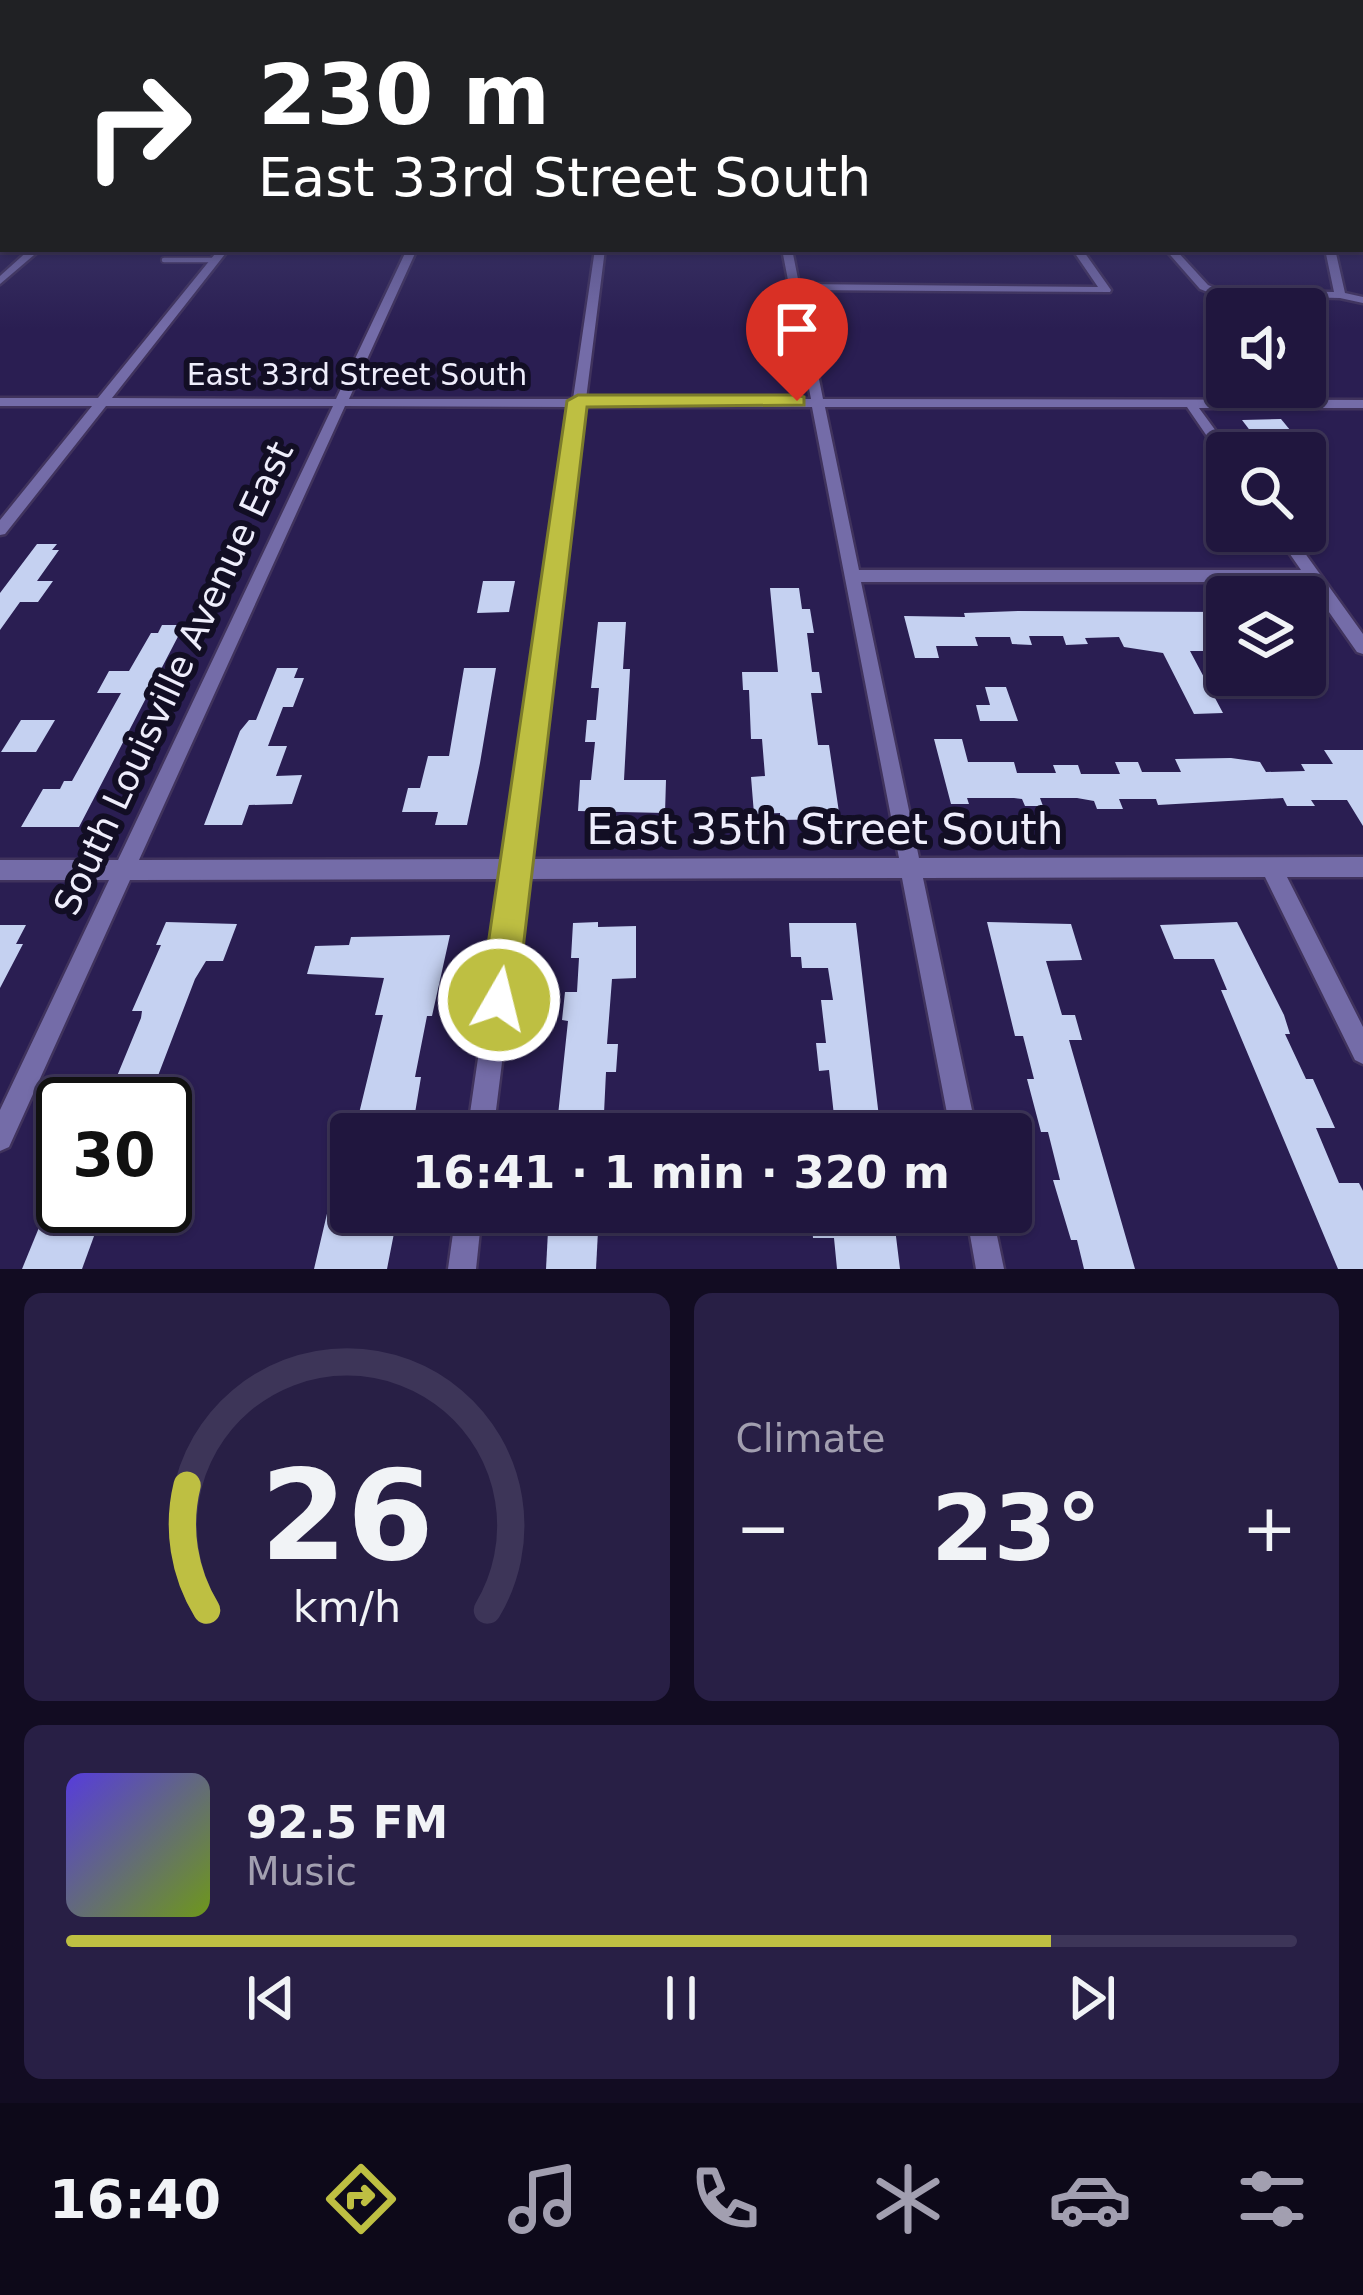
<!DOCTYPE html>
<html lang="en">
<head>
<meta charset="utf-8">
<style>
	:root { --surface:#20163e; --page:#281f45; --text:#f1f3f6; --muted:#a29fb0; --line:#3d3558; --accent:#bebf42 }
	body { margin:0; font-family:"DejaVu Sans",sans-serif; background:var(--page); color:var(--text); height:100vh; display:flex; flex-direction:column; font-size:45px; white-space:nowrap }
	* { box-sizing:border-box; margin:0 }
	p { font-size:39px; color:var(--muted) }
	.icon { flex:none; width:66px; height:66px; fill:none; stroke:currentColor; stroke-width:2; stroke-linecap:round; stroke-linejoin:round }
	.map { position:relative; height:1269px; overflow:hidden }
	.details { display:flex; flex-direction:column; gap:24px; padding:24px; background:#120c22; flex:1 }
	.details>* { flex:none }
	.hud { position:absolute; left:0px; top:0px; width:1365px; height:252px; box-shadow:0 3px 9px #0004,0 0 0 3px var(--line); background:#202124; color:#fff; overflow:hidden }
	.fabs { position:absolute; left:1206px; top:288px; display:grid; gap:24px }
	.fabs a { display:grid; place-items:center; width:120px; height:120px; border-radius:12px; background:var(--surface); box-shadow:0 3px 9px #0004,0 0 0 3px var(--line); font-size:60px }
	.speed { position:absolute; left:36px; top:1077px; display:flex; gap:24px; font-size:60px; font-weight:700; text-align:center }
	.speed>* { display:grid; place-content:center; width:156px; height:156px; border-radius:50%; background:var(--surface); box-shadow:0 3px 9px #0004,0 0 0 3px var(--line); line-height:1 }
	.speed .limit { border:6px solid #111; border-radius:18px; background:#fff; color:#111 }
	.pin { position:absolute; display:grid; place-items:center; width:102px; height:102px; color:#fff; margin:-123px -51px; border-radius:50% 50% 50% 0; rotate:-45deg; box-shadow:0 0 12px #0007 }
	.pin .icon { rotate:45deg }
	.me { position:absolute; width:132px; margin:-66px; rotate:8deg; stroke-linejoin:round; filter:drop-shadow(0 0 9px #0008) }
	.turn { display:flex; align-items:center; gap:42px; height:252px; padding:0 60px; font-size:54px }
	.turn .icon { width:156px; height:156px; stroke-width:2.5 }
	.turn b { display:block; font-size:84px; line-height:102px }
	.big { font-size:90px; font-weight:700; line-height:1.1 }
	.details .card { flex:1; display:flex; flex-direction:column; justify-content:center; gap:18px; min-width:0; padding:0 42px; border-radius:18px; background:var(--page) }
	.details .dial { align-items:center; gap:0 }
	.dial svg { height:312px; overflow:visible; fill:none; stroke:var(--line); stroke-width:7; stroke-linecap:round; text-anchor:middle }
	.dial text { fill:var(--text); stroke:none }
	.song { display:flex; align-items:center; gap:36px }
	.cover { width:144px; height:144px; border-radius:18px; background:linear-gradient(135deg,hsl(250 70% 55%),hsl(80 70% 35%)) }
	.played { height:12px; border-radius:6px; background:linear-gradient(90deg,var(--accent) 80%,var(--line) 80%) }
	.keys { display:flex; justify-content:space-around; direction:ltr }
	.heat { display:flex; justify-content:space-between; align-items:center; font-size:66px; direction:ltr }
	.details .tiles { flex:1; display:grid; gap:24px; grid-template-columns:1fr 1fr }
	.card:last-child { grid-column:span 2 }
	.trip { position:absolute; left:330px; top:1113px; width:702px; height:120px; border-radius:12px; background:var(--surface); box-shadow:0 3px 9px #0004,0 0 0 3px var(--line); font-weight:700; line-height:120px; text-align:center }
	.tabs { display:flex; height:192px; justify-content:space-around; align-items:center; background:#0d0919; color:var(--muted) }
	.tabs .icon { width:84px; height:84px }
	.tabs .on { color:var(--accent) }
	.tabs b { font-size:54px; color:var(--text) }
	.map>svg:first-child { display:block }
</style>
</head>
<body>
<div class="map">
<svg width="1363" height="1269" viewBox="0 0 1363 1269">
	<rect width="100%" height="100%" fill="#2a1e52"/>
	<g fill="#c5d1f1">
		<path d="M 1281,419 L 1309,453 L 1267,453 L 1242,420 Z"/>
		<path d="M 37,544 L 57,544 L 52,550 L 59,550 L 37,581 L 53,581 L 38,602 L 20,602 L 0,630 L 0,593 Z"/>
		<path d="M 483,581 L 515,581 L 509,612 L 477,613 Z"/>
		<path d="M 770,588 L 799,588 L 802,609 L 810,609 L 814,633 L 807,633 L 812,672 L 819,672 L 822,693 L 811,693 L 818,745 L 829,745 L 840,819 L 780,820 L 780,813 L 754,814 L 751,777 L 765,776 L 762,739 L 751,739 L 749,690 L 743,690 L 742,672 L 778,672 Z"/>
		<path d="M 1019,611 L 1227,612 L 1227,651 L 1190,651 L 1223,713 L 1194,714 L 1163,653 L 1124,647 L 1119,637 L 1085,638 L 1088,644 L 1066,645 L 1063,636 L 1029,636 L 1032,645 L 1012,644 L 1010,637 L 975,637 L 978,646 L 936,646 L 939,658 L 915,658 L 904,616 L 965,617 L 964,613 Z"/>
		<path d="M 598,622 L 626,622 L 623,669 L 630,669 L 624,780 L 666,780 L 665,813 L 578,811 L 580,780 L 591,780 L 595,742 L 585,742 L 587,720 L 596,720 L 599,688 L 591,688 Z"/>
		<path d="M 162,625 L 184,625 L 79,827 L 21,827 L 43,789 L 60,789 L 64,781 L 72,781 L 121,693 L 97,693 L 109,671 L 129,671 L 151,633 L 158,633 Z"/>
		<path d="M 277,668 L 298,668 L 294,678 L 304,678 L 293,707 L 283,707 L 268,746 L 287,746 L 276,776 L 302,775 L 292,804 L 249,805 L 242,825 L 204,825 L 240,731 L 249,720 L 256,720 Z"/>
		<path d="M 464,668 L 496,668 L 480,763 L 467,825 L 435,825 L 438,812 L 402,812 L 408,788 L 420,788 L 428,756 L 449,756 Z"/>
		<path d="M 985,687 L 1006,687 L 1018,721 L 980,721 L 976,705 L 990,705 Z"/>
		<path d="M 21,720 L 55,720 L 36,752 L 1,752 Z"/>
		<path d="M 934,739 L 962,739 L 968,762 L 1014,762 L 1017,773 L 1056,773 L 1053,765 L 1078,765 L 1081,774 L 1120,774 L 1115,762 L 1138,762 L 1142,772 L 1181,772 L 1175,759 L 1231,758 L 1260,762 L 1266,772 L 1305,771 L 1301,764 L 1333,764 L 1324,750 L 1363,750 L 1363,826 L 1347,800 L 1311,800 L 1315,806 L 1287,806 L 1283,798 L 1158,805 L 1156,799 L 1119,799 L 1123,809 L 1097,809 L 1094,801 L 1077,798 L 1040,798 L 1043,806 L 1025,806 L 1022,799 L 1014,798 L 967,798 L 969,804 L 951,804 Z"/>
		<path d="M 166,922 L 237,924 L 223,961 L 206,961 L 195,979 L 156,1081 L 170,1081 L 161,1104 L 93,1104 L 103,1081 L 115,1081 L 141,1018 L 142,1011 L 132,1011 L 161,945 L 156,945 Z"/>
		<path d="M 598,922 L 598,927 L 636,926 L 636,978 L 612,979 L 607,1044 L 618,1044 L 616,1072 L 606,1072 L 603,1134 L 556,1134 L 568,1021 L 562,1020 L 565,992 L 577,992 L 579,958 L 571,958 L 573,923 Z"/>
		<path d="M 987,922 L 1071,924 L 1082,960 L 1046,961 L 1062,1015 L 1075,1015 L 1082,1040 L 1069,1040 L 1135,1269 L 1084,1269 L 1077,1240 L 1071,1240 L 1053,1180 L 1060,1180 L 1048,1132 L 1041,1132 L 1027,1079 L 1034,1079 L 1023,1036 L 1015,1036 Z"/>
		<path d="M 1237,922 L 1284,1015 L 1290,1034 L 1285,1034 L 1306,1079 L 1313,1079 L 1335,1128 L 1316,1128 L 1339,1183 L 1359,1183 L 1363,1191 L 1363,1269 L 1338,1269 L 1221,990 L 1227,990 L 1214,959 L 1174,959 L 1160,925 Z"/>
		<path d="M 789,923 L 856,923 L 881,1134 L 836,1134 L 829,1070 L 819,1071 L 816,1043 L 826,1043 L 821,1000 L 833,1000 L 828,968 L 802,968 L 801,957 L 791,957 Z"/>
		<path d="M 0,925 L 26,925 L 16,944 L 23,944 L 0,988 Z"/>
		<path d="M 450,935 L 432,1016 L 427,1016 L 415,1077 L 421,1077 L 414,1119 L 403,1119 L 400,1134 L 354,1134 L 383,1015 L 375,1015 L 384,978 L 307,974 L 315,946 L 349,945 L 351,937 Z"/>
		<path d="M 334,1184 L 351,1184 L 351,1212 L 375,1212 L 372,1228 L 395,1228 L 387,1269 L 314,1269 Z"/>
		<path d="M 105,1206 L 82,1269 L 22,1269 L 47,1208 Z"/>
		<path d="M 549,1212 L 599,1212 L 596,1269 L 546,1269 Z"/>
		<path d="M 811,1212 L 893,1212 L 900,1269 L 837,1269 L 834,1238 L 813,1238 Z"/>
	</g>
	<g fill="none" stroke-linecap="round" stroke-linejoin="round">
		<defs>
			<path id="service" d="M 164,260 L 215,260"/>
			<g id="minor">
				<rect x="0" y="196" width="3" height="6"/>
				<path d="M 30,249 L 41,249 L 0,284 L 0,276 Z"/>
				<path d="M 219,249 L 229,249 L 112,398 L 336,399 L 407,249 L 417,249 L 349,399 L 573,399 L 595,249 L 605,249 L 586,399 L 811,399 L 782,249 L 792,249 L 799,284 L 1098,287 L 1072,249 L 1082,249 L 1111,290 L 1110,292 L 801,290 L 823,399 L 1363,400 L 1363,408 L 1199,408 L 1232,453 L 1227,453 L 1227,459 L 1222,458 L 1187,407 L 825,407 L 859,570 L 1301,570 L 1274,531 L 1289,531 L 1363,634 L 1363,654 L 1357,652 L 1308,582 L 861,582 L 919,858 L 1363,857 L 1363,877 L 1287,877 L 1363,1027 L 1363,1064 L 1355,1060 L 1265,877 L 923,878 L 977,1134 L 951,1134 L 902,878 L 525,879 L 493,1134 L 467,1134 L 504,879 L 130,880 L 9,1147 L 0,1151 L 0,1110 L 109,880 L 0,880 L 0,860 L 118,860 L 333,406 L 106,406 L 5,534 L 0,535 L 0,520 L 92,406 L 0,406 L 0,398 L 98,398 ZM 345,406 L 572,407 L 507,859 L 139,860 ZM 585,407 L 812,407 L 899,858 L 528,859 Z"/>
				<path d="M 1165,249 L 1175,249 L 1208,285 L 1220,290 L 1334,292 L 1325,249 L 1335,249 L 1345,293 L 1363,297 L 1363,303 L 1340,298 L 1215,295 L 1200,289 Z"/>
				<path d="M 456,1212 L 482,1212 L 476,1269 L 448,1269 Z"/>
				<path d="M 966,1212 L 992,1212 L 1004,1269 L 976,1269 Z"/>
			</g>
		</defs>
		<use href="#service" stroke="#40335d" stroke-width="8"/>
		<use href="#minor" stroke="#40335d" stroke-width="5"/>
		<use href="#service" stroke="#746ca8" stroke-width="4.5"/>
		<use href="#minor" fill="#746ca8" fill-rule="evenodd"/>
	</g>
	<linearGradient id="sky" x2="0" y2="1"><stop stop-color="#17102d"/><stop offset="0.46" stop-color="#444171"/><stop offset="1" stop-color="#444171" stop-opacity="0"/></linearGradient>
	<rect width="1363" height="329" fill="url(#sky)"/>
	<path fill="#bebf42" stroke="#7c7c2b" stroke-width="3" d="M 797,395 L 804,397 L 804,405 L 587,407 L 517,1000 L 512,1013 L 499,1019 L 485,1013 L 480,1000 L 567,401 L 578,395 Z"/>
	<g text-anchor="middle" stroke-width="12" stroke-linejoin="round" paint-order="stroke">
		<g font-size="30" fill="#eeedfb" stroke="#120e24">
			<text x="357" y="385">East 33rd Street South</text>
		</g>
		<g font-size="36" fill="#eeedfb" stroke="#120e24">
			<text transform="translate(173 678) rotate(-65)" y="13">South Louisville Avenue East</text>
		</g>
		<g font-size="42" fill="#eeedfb" stroke="#120e24">
			<text x="825" y="844">East 35th Street South</text>
		</g>
	</g>
</svg>
<div class="fabs">
<a><svg class="icon" aria-label="sound" viewBox="0 0 24 24"><path d="M4 9h4l5-4v14l-5-4H4zM17 9q2 3 0 6"/></svg></a>
<a><svg class="icon" aria-label="search" viewBox="0 0 24 24"><circle cx="10" cy="10" r="6"/><path d="M15 15l6 6"/></svg></a>
<a><svg class="icon" aria-label="layers" viewBox="0 0 24 24"><path d="M12 4l9 5-9 5-9-5zM3 14l9 5 9-5"/></svg></a>
</div>
<div class="speed"><div class="limit">30</div></div>
<div class="pin" style="left:797px;top:401px;background:#d93025"><svg class="icon" aria-label="arrive" viewBox="0 0 24 24"><path d="M6 21V4h12l-3 4 3 4H6"/></svg></div>
<svg class="me" style="left:499px;top:1000px" viewBox="-20 -20 40 40"><circle r="17" fill="#bebf42" stroke="#fff" stroke-width="3"/><path d="M0-11L8 9 0 5-8 9z" fill="#fff"/></svg>
<div class="trip">16:41 · 1 min · 320 m</div>
<div class="hud">
<div class="turn"><svg class="icon" aria-label="right" viewBox="0 0 24 24"><path d="M7 20v-9h11M14 6l5 5-5 5"/></svg><div><b>230 m</b>East 33rd Street South</div></div>
</div>
</div>
<section class="details">
<div class="tiles">
<div class="card dial"><svg viewBox="0 0 100 80">
<path d="M14 69A42 42 0 1 1 86 69"/>
<path d="M14 69A42 42 0 0 1 9 37" stroke="#bebf42"/>
<text x="50" y="56" font-size="32" font-weight="700">26</text>
<text x="50" y="72" font-size="11">km/h</text>
</svg></div>
<div class="card"><p>Climate</p>
<div class="heat"><a>−</a><b class="big">23°</b><a>+</a></div>
</div>
<div class="card">
<div class="song"><i class="cover"></i><div><b>92.5 FM</b><p>Music</p></div></div>
<div class="played"></div>
<div class="keys"><svg class="icon" aria-label="previous" viewBox="0 0 24 24"><path d="M18 5L8 12l10 7zM5 5v14"/></svg><svg class="icon" aria-label="pause" viewBox="0 0 24 24"><path d="M8 5v14M16 5v14"/></svg><svg class="icon" aria-label="next" viewBox="0 0 24 24"><path d="M6 5l10 7-10 7zM19 5v14"/></svg></div>
</div>
</div>
</section>
<nav class="tabs">
<b>16:40</b>
<svg class="icon on" aria-label="directions" viewBox="0 0 24 24"><path d="M12 3l9 9-9 9-9-9zM9 14v-3h6M13 9l2 2-2 2"/></svg>
<svg class="icon" aria-label="music" viewBox="0 0 24 24"><path d="M9 18V5l10-2v13"/><circle cx="6" cy="18" r="3"/><circle cx="16" cy="16" r="3"/></svg>
<svg class="icon" aria-label="phone" viewBox="0 0 24 24"><path d="M5 4h4l2 5-3 2q2 4 5 5l2-3 5 2v4C11 20 4 13 5 4z"/></svg>
<svg class="icon" aria-label="climate" viewBox="0 0 24 24"><path d="M12 3v18M4 7l16 10M4 17L20 7"/></svg>
<svg class="icon" aria-label="car" viewBox="0 0 24 24"><path d="M5 17H2v-5l4-1 3-4h7l3 4 3 1v5h-3M9 17h6M6 11h13"/><circle cx="7" cy="17" r="2"/><circle cx="17" cy="17" r="2"/></svg>
<svg class="icon" aria-label="filters" viewBox="0 0 24 24"><path d="M4 7h16M4 17h16"/><circle cx="9" cy="7" r="2"/><circle cx="15" cy="17" r="2"/></svg>
</nav>
</body>
</html>
